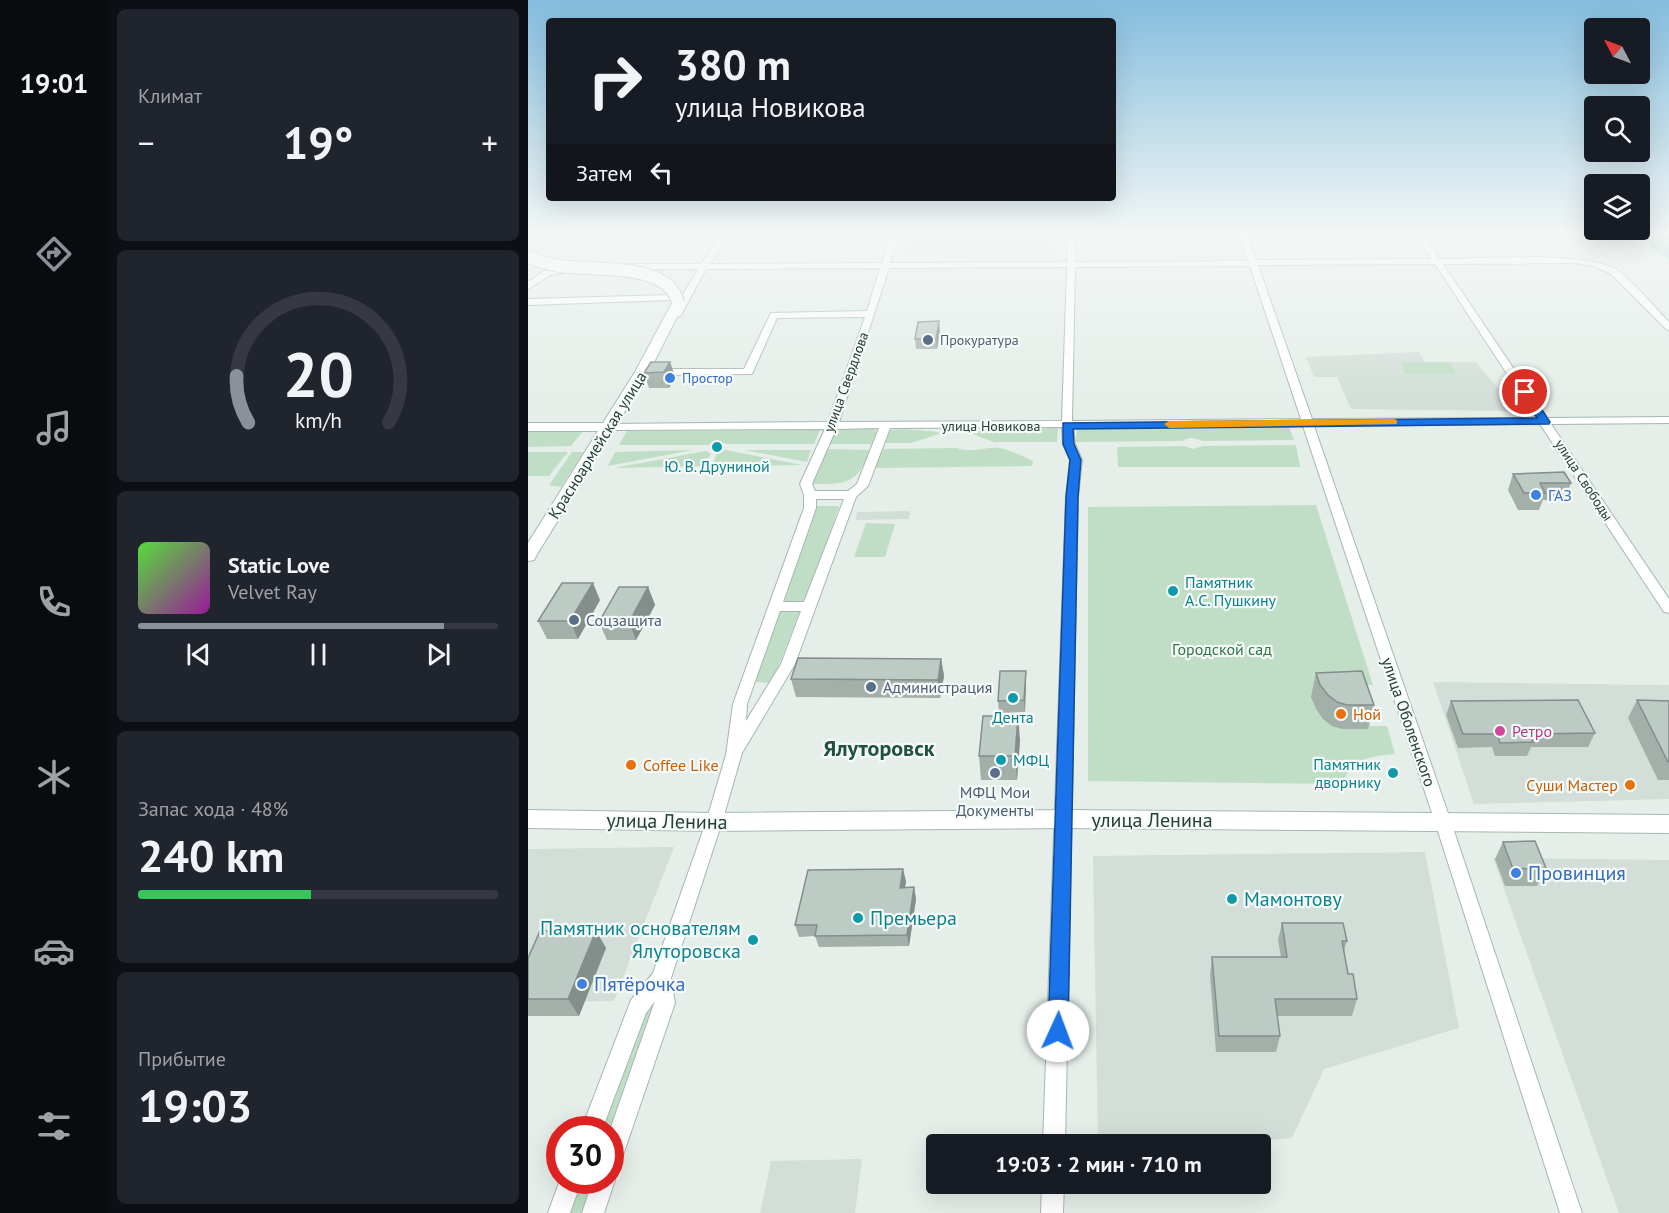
<!DOCTYPE html>
<html lang="ru">
<head>
<meta charset="utf-8">
<style>
	:root { --surface:#171b24; --page:#20242c; --text:#f1f3f6; --muted:#9ea1a6; --line:#363941; --accent:#8c9099 }
	body { margin:0; font-family:"PT Sans",sans-serif; background:var(--page); color:var(--text); height:100vh; display:flex; flex-direction:column; font-size:22px; white-space:nowrap }
	* { box-sizing:border-box; margin:0 }
	p { font-size:20px; color:var(--muted) }
	.icon { flex:none; width:33px; height:33px; fill:none; stroke:currentColor; stroke-width:2; stroke-linecap:round; stroke-linejoin:round }
	.map { position:relative; flex:1; overflow:hidden }
	.sheet { display:flex; flex-direction:column; gap:9px; padding:9px; background:#0d0f14; width:420px }
	.sheet>* { flex:none }
	.guide { position:absolute; left:18px; top:18px; width:570px; height:183px; border-radius:6px; box-shadow:0 6px 24px #0002; background:#171b24; color:var(--text); overflow:hidden }
	.needle { width:39px; rotate:311deg }
	.buttons { position:absolute; left:1056px; top:18px; display:grid; gap:12px }
	.buttons a { display:grid; place-items:center; width:66px; height:66px; border-radius:6px; background:var(--surface); box-shadow:0 6px 24px #0002; font-size:30px }
	.speed { position:absolute; left:18px; top:1116px; display:flex; gap:12px; font-size:30px; font-weight:700; text-align:center }
	.speed>* { display:grid; place-content:center; width:78px; height:78px; border-radius:50%; background:var(--surface); box-shadow:0 6px 24px #0002; line-height:1 }
	.speed .limit { border:9px solid #d22; background:#fff; color:#111 }
	.pin { position:absolute; display:grid; place-items:center; width:51px; height:51px; color:#fff; margin:-26px; border:3px solid #fff; border-radius:50%; box-shadow:0 2px 6px #0007 }
	.me { position:absolute; width:66px; margin:-33px; rotate:2deg; stroke-linejoin:round; filter:drop-shadow(0 0 4px #0008) }
	.turn { display:flex; align-items:center; gap:21px; height:126px; padding:0 30px; font-size:27px }
	.turn .icon { width:78px; height:78px; stroke-width:2.5 }
	.turn b { display:block; font-size:42px; line-height:51px }
	.then { display:flex; align-items:center; height:57px; padding:0 30px; background:#0003; gap:12px; font-size:22px }
	.big { font-size:45px; font-weight:700; line-height:1.1 }
	.sheet .widget { flex:1; display:flex; flex-direction:column; justify-content:center; gap:9px; min-width:0; padding:0 21px; border-radius:9px; background:var(--page) }
	.sheet .dial { align-items:center; gap:0 }
	.dial svg { height:156px; overflow:visible; fill:none; stroke:var(--line); stroke-width:7; stroke-linecap:round; text-anchor:middle }
	.dial text { fill:var(--text); stroke:none }
	.song { display:flex; align-items:center; gap:18px }
	.cover { width:72px; height:72px; border-radius:9px; background:linear-gradient(135deg,hsl(110 70% 55%),hsl(300 70% 35%)) }
	.played { height:6px; border-radius:3px; background:linear-gradient(90deg,var(--accent) 85%,var(--line) 85%) }
	.keys { display:flex; justify-content:space-around; direction:ltr }
	.heat { display:flex; justify-content:space-between; align-items:center; font-size:33px; direction:ltr }
	.charge { height:9px; border-radius:4px; background:linear-gradient(90deg,#34c759 48%,var(--line) 0) }
	.trip { position:absolute; left:398px; top:1134px; width:345px; height:60px; border-radius:6px; background:var(--surface); box-shadow:0 6px 24px #0002; font-weight:700; line-height:60px; text-align:center }
	main { display:flex; flex:1; min-height:0 }
	.menu { display:flex; flex-direction:column; width:108px; justify-content:space-around; align-items:center; background:#090b0e; color:var(--muted) }
	.menu .icon { width:42px; height:42px }
	.menu .active { color:var(--accent) }
	.menu b { font-size:27px; color:var(--text) }
	.map>svg:first-child { display:block }
</style>
</head>
<body>
<main>
<nav class="menu">
<b>19:01</b>
<svg class="icon active" aria-label="directions" viewBox="0 0 24 24"><path d="M12 3l9 9-9 9-9-9zM9 14v-3h6M13 9l2 2-2 2"/></svg>
<svg class="icon" aria-label="music" viewBox="0 0 24 24"><path d="M9 18V5l10-2v13"/><circle cx="6" cy="18" r="3"/><circle cx="16" cy="16" r="3"/></svg>
<svg class="icon" aria-label="phone" viewBox="0 0 24 24"><path d="M5 4h4l2 5-3 2q2 4 5 5l2-3 5 2v4C11 20 4 13 5 4z"/></svg>
<svg class="icon" aria-label="climate" viewBox="0 0 24 24"><path d="M12 3v18M4 7l16 10M4 17L20 7"/></svg>
<svg class="icon" aria-label="car" viewBox="0 0 24 24"><path d="M5 17H2v-5l4-1 3-4h7l3 4 3 1v5h-3M9 17h6M6 11h13"/><circle cx="7" cy="17" r="2"/><circle cx="17" cy="17" r="2"/></svg>
<svg class="icon" aria-label="filters" viewBox="0 0 24 24"><path d="M4 7h16M4 17h16"/><circle cx="9" cy="7" r="2"/><circle cx="15" cy="17" r="2"/></svg>
</nav>
<section class="sheet">
<div class="widget"><p>Климат</p>
<div class="heat"><a>−</a><b class="big">19°</b><a>+</a></div>
</div>
<div class="widget dial"><svg viewBox="0 0 100 80">
<path d="M14 69A42 42 0 1 1 86 69"/>
<path d="M14 69A42 42 0 0 1 8 45" stroke="#8c9099"/>
<text x="50" y="56" font-size="32" font-weight="700">20</text>
<text x="50" y="72" font-size="11">km/h</text>
</svg></div>
<div class="widget">
<div class="song"><i class="cover"></i><div><b>Static Love</b><p>Velvet Ray</p></div></div>
<div class="played"></div>
<div class="keys"><svg class="icon" aria-label="previous" viewBox="0 0 24 24"><path d="M18 5L8 12l10 7zM5 5v14"/></svg><svg class="icon" aria-label="pause" viewBox="0 0 24 24"><path d="M8 5v14M16 5v14"/></svg><svg class="icon" aria-label="next" viewBox="0 0 24 24"><path d="M6 5l10 7-10 7zM19 5v14"/></svg></div>
</div>
<div class="widget"><p>Запас хода · 48%</p><b class="big">240 km</b><div class="charge"></div></div>
<div class="widget"><p>Прибытие</p><b class="big">19:03</b></div>
</section>
<div class="map">
<svg width="1141" height="1213" viewBox="0 0 1141 1213">
	<rect width="100%" height="100%" fill="#e5eee9"/>
	<g fill="#d3ded8">
		<path d="M 385,233 L 523,233 L 522,254 L 375,256 Z"/>
		<path d="M 891,352 L 897,362 L 948,362 L 989,411 L 823,409 L 809,377 L 786,377 L 778,357 Z"/>
		<path d="M 382,511 L 381,519 L 328,520 L 329,512 Z"/>
		<path d="M 905,682 L 1141,685 L 1141,799 L 946,804 Z"/>
		<path d="M 146,847 L 86,1001 L 0,1002 L 0,849 Z"/>
		<path d="M 897,852 L 931,1028 L 796,1069 L 764,1138 L 701,1144 L 570,1144 L 565,856 Z"/>
		<path d="M 965,858 L 1141,860 L 1141,1213 L 1091,1213 Z"/>
		<path d="M 334,1159 L 327,1213 L 232,1213 L 243,1161 Z"/>
	</g>
	<g fill="#bfdec5">
		<path d="M 872,362 L 922,362 L 928,374 L 877,374 Z"/>
		<path d="M 761,427 L 766,440 L 674,441 C 667,438 662,436 655,441 L 548,442 L 549,430 L 554,428 Z"/>
		<path d="M 530,428 L 529,442 L 466,442 L 445,434 L 445,431 Z"/>
		<path d="M 306,429 L 346,429 L 349,432 L 345,444 L 298,444 Z"/>
		<path d="M 377,429 L 410,432 L 411,434 L 383,443 L 353,443 L 358,430 Z"/>
		<path d="M 0,430 L 56,430 L 43,446 L 0,447 Z"/>
		<path d="M 292,430 L 286,444 L 199,444 L 191,442 L 180,445 L 91,445 L 99,431 Z"/>
		<path d="M 768,445 L 772,467 L 590,467 L 589,447 L 656,446 L 665,449 L 675,446 Z"/>
		<path d="M 429,448 C 442,454 457,446 472,448 C 483,450 495,457 505,461 L 504,466 L 347,468 L 351,449 Z"/>
		<path d="M 296,449 L 342,450 C 330,484 318,484 285,484 Z"/>
		<path d="M 165,450 L 80,466 L 87,452 Z"/>
		<path d="M 197,450 L 274,465 L 184,466 L 189,453 Z"/>
		<path d="M 217,450 L 283,450 L 279,462 Z"/>
		<path d="M 178,451 L 183,454 L 176,466 L 86,468 Z"/>
		<path d="M 0,452 L 40,452 L 21,476 L 0,476 Z"/>
		<path d="M 44,452 L 56,452 L 33,487 L 21,485 Z"/>
		<path d="M 788,505 L 845,685 L 828,685 L 842,726 L 859,726 L 867,754 C 844,756 822,758 815,784 L 560,781 L 560,507 Z"/>
		<path d="M 288,506 L 311,506 L 279,601 L 253,601 Z"/>
		<path d="M 338,523 L 367,524 L 357,557 L 326,557 Z"/>
		<path d="M 250,611 L 272,611 L 244,683 L 226,682 Z"/>
		<path d="M 112,1007 L 132,1008 L 82,1130 L 68,1130 Z"/>
		<path d="M 47,1181 L 70,1181 L 59,1213 L 35,1213 Z"/>
	</g>
	<path fill="#8fcbd0" d="M 1120,233 L 1141,233 L 1141,259 L 1123,248 Z"/>
	<g fill="none" stroke-linecap="round" stroke-linejoin="round">
		<defs>
			<g id="street">
				<path d="M 195,233 L 203,233 L 182,264 L 354,263 L 363,233 L 371,233 L 362,263 L 539,262 L 540,233 L 548,233 L 547,262 L 720,261 L 711,233 L 719,233 L 728,260 L 903,259 L 886,233 L 894,233 L 912,259 C 951,259 1060,251 1089,270 C 1105,281 1126,307 1141,322 L 1141,330 L 1138,329 L 1083,274 L 1066,266 L 1048,263 L 915,264 L 1019,418 L 1141,417 L 1141,423 L 1023,424 L 1141,599 L 1141,613 L 1136,612 L 1012,424 L 786,426 L 923,822 L 1054,1213 L 1032,1213 L 907,822 L 775,426 L 545,427 L 547,444 L 554,460 L 550,497 L 537,1144 L 515,1144 L 538,497 L 542,460 L 535,444 L 534,427 L 362,428 L 340,486 L 328,497 L 267,664 L 214,753 L 194,822 L 143,978 L 147,1003 L 93,1161 L 90,1169 L 83,1172 L 87,1180 L 76,1213 L 54,1213 L 65,1180 L 82,1180 L 82,1130 L 127,1001 L 118,1013 L 74,1130 L 53,1130 L 103,1000 L 125,973 L 178,822 L 198,755 L 205,704 L 276,508 L 276,495 L 272,484 L 297,429 L 80,430 L 75,427 L 80,424 L 300,422 L 337,317 L 249,318 L 224,374 L 128,375 L 123,372 L 128,369 L 216,369 L 243,313 L 339,311 L 352,268 L 178,269 L 153,315 L 148,318 L 143,315 L 170,269 L 90,270 L 86,267 L 90,264 L 173,264 ZM 907,264 L 1008,418 L 784,419 L 730,265 ZM 722,266 L 773,419 L 544,421 L 547,267 ZM 539,267 L 534,421 L 311,422 L 361,268 ZM 351,428 L 329,484 L 320,491 L 287,491 L 284,484 L 308,429 ZM 288,499 L 316,499 L 276,602 L 255,602 L 288,508 ZM 252,611 L 273,611 L 253,664 L 218,721 L 219,704 Z"/>
				<path d="M 44,266 L 48,269 L 47,271 L 22,275 L 0,289 L 0,282 L 16,271 Z"/>
				<path d="M 141,295 L 144,296 L 144,300 L 0,305 L 0,299 Z"/>
				<path d="M 32,1180 L 54,1180 L 42,1213 L 20,1213 Z"/>
				<path d="M 514,1184 L 536,1184 L 535,1213 L 513,1213 Z"/>
			</g>
			<g id="secondary">
				<path d="M 150,299 L 156,303 L 121,372 L 8,556 L 6,560 L 0,561 L 0,543 L 70,431 L 0,431 L 0,423 L 75,423 L 107,372 L 144,303 Z"/>
				<path d="M 0,810 L 186,813 L 537,810 L 1141,815 L 1141,833 L 537,828 L 186,831 L 0,828 Z"/>
			</g>
		</defs>
		<use href="#street" stroke="#a7b6b0" stroke-width="2"/>
		<use href="#secondary" stroke="#a4b9b0" stroke-width="2"/>
		<use href="#street" fill="#fff" fill-rule="evenodd"/>
		<use href="#secondary" fill="#fff" fill-rule="evenodd"/>
		<defs>
			<path id="rail" d="M 0,235 L 10,233"/>
		</defs>
		<use href="#rail" stroke="#5f7a71" stroke-width="4.5"/>
		<use href="#rail" stroke="#f6faf8" stroke-width="3" stroke-dasharray="9" stroke-linecap="butt"/>
		<defs>
			<path id="secondary-bridge" d="M 0,257 C 13,262 27,266 41,267 C 73,270 142,264 150,303"/>
		</defs>
		<use href="#secondary-bridge" stroke="#a4b9b0" stroke-width="14" stroke-linecap="butt"/>
		<use href="#secondary-bridge" stroke="#fff" stroke-width="12"/>
	</g>
	<g fill="#a3afa9">
		<path d="M 412,331 L 409,349 L 388,349 L 387,339 Z"/>
		<path d="M 142,362 L 147,377 L 141,388 L 121,388 L 116,373 Z"/>
		<path d="M 985,474 L 1043,483 L 1037,500 L 1015,500 L 1011,510 L 990,510 L 980,490 Z"/>
		<path d="M 120,587 L 127,605 L 108,640 L 79,640 L 71,622 Z"/>
		<path d="M 72,600 L 50,639 L 19,639 L 10,621 Z"/>
		<path d="M 413,659 L 416,676 L 412,698 L 268,697 L 263,679 Z"/>
		<path d="M 498,671 L 498,682 L 497,712 L 471,713 L 470,701 Z"/>
		<path d="M 788,673 L 846,705 L 840,729 L 814,729 L 804,726 L 795,719 L 788,709 L 783,697 Z"/>
		<path d="M 1109,700 L 1141,701 L 1141,780 L 1130,780 L 1100,718 Z"/>
		<path d="M 923,701 L 1067,733 L 1060,747 L 1003,747 L 999,756 L 967,756 L 964,747 L 930,748 L 918,715 Z"/>
		<path d="M 492,740 L 489,780 L 453,780 L 451,756 Z"/>
		<path d="M 975,842 L 1018,868 L 1009,886 L 977,886 L 967,859 Z"/>
		<path d="M 378,881 L 377,888 L 386,887 L 388,899 L 381,946 L 291,947 L 287,936 L 271,937 L 267,925 Z"/>
		<path d="M 754,923 L 819,941 L 816,951 L 820,974 L 829,999 L 824,1016 L 749,1016 L 752,1036 L 748,1052 L 688,1052 L 682,975 L 684,957 L 753,957 L 750,940 Z"/>
		<path d="M 68,931 L 78,948 L 51,1016 L 0,1016 L 0,958 Z"/>
	</g>
	<g fill="#848e8a">
		<path d="M 411,321 L 412,331 L 409,349 L 408,339 Z"/>
		<path d="M 142,362 L 147,377 L 141,388 L 136,372 Z"/>
		<path d="M 65,583 L 72,600 L 50,639 L 42,621 Z"/>
		<path d="M 120,587 L 127,605 L 108,640 L 101,622 Z"/>
		<path d="M 413,659 L 416,676 L 412,698 L 410,680 Z"/>
		<path d="M 498,671 L 498,682 L 497,712 L 496,700 Z"/>
		<path d="M 490,716 L 492,740 L 489,780 L 487,756 Z"/>
		<path d="M 375,869 L 378,881 L 375,899 L 372,888 Z"/>
		<path d="M 386,887 L 388,899 L 381,946 L 379,935 Z"/>
		<path d="M 68,931 L 78,948 L 51,1016 L 40,999 Z"/>
	</g>
	<g fill="#bdcbc5" stroke="#848e8a" stroke-width="1.5">
		<path d="M 411,321 L 408,339 L 387,339 L 390,322 Z"/>
		<path d="M 123,362 L 142,362 L 136,372 L 116,373 Z"/>
		<path d="M 1036,472 L 1043,483 L 1012,483 L 1017,493 L 996,493 L 985,474 Z"/>
		<path d="M 34,583 L 65,583 L 42,621 L 10,621 Z"/>
		<path d="M 91,587 L 120,587 L 101,622 L 71,622 Z"/>
		<path d="M 270,658 L 413,659 L 410,680 L 263,679 Z"/>
		<path d="M 472,671 L 498,671 L 496,700 L 470,701 Z"/>
		<path d="M 834,671 L 846,705 L 819,705 L 809,702 L 800,695 L 792,685 L 788,673 Z"/>
		<path d="M 1050,700 L 1067,733 L 1001,734 L 1005,742 L 972,743 L 969,734 L 935,734 L 923,701 Z"/>
		<path d="M 1109,700 L 1141,701 L 1141,762 L 1140,762 Z"/>
		<path d="M 455,716 L 490,716 L 487,756 L 451,756 Z"/>
		<path d="M 1007,841 L 1018,868 L 985,869 L 975,842 Z"/>
		<path d="M 375,869 L 372,888 L 386,887 L 379,935 L 287,936 L 289,925 L 267,925 L 280,870 Z"/>
		<path d="M 754,923 L 815,923 L 819,941 L 814,941 L 820,974 L 825,974 L 829,999 L 747,999 L 752,1036 L 691,1036 L 684,957 L 759,957 Z"/>
		<path d="M 12,931 L 68,931 L 40,999 L 0,999 L 0,958 Z"/>
	</g>
	<linearGradient id="sky" x2="0" y2="1"><stop stop-color="#84bdde"/><stop offset="0.58" stop-color="#f3f7f5"/><stop offset="1" stop-color="#f3f7f5" stop-opacity="0"/></linearGradient>
	<rect width="1141" height="403" fill="url(#sky)"/>
	<path fill="#1a73e8" stroke="#114b97" stroke-width="1.5" d="M 997,389 L 1001,390 L 1022,422 L 1021,424 L 545,429 L 546,444 L 553,460 L 550,497 L 540,1031 L 537,1038 L 530,1041 L 523,1038 L 520,1031 L 538,497 L 542,460 L 535,444 L 535,423 L 1009,418 L 992,392 Z"/>
	<path fill="#f59e0b" d="M 866,419 L 869,420 L 869,424 L 641,428 L 636,424 L 641,421 Z"/>
	<g fill="#5c6f8a" stroke="#f6faf8" stroke-width="2">
		<circle cx="400" cy="340" r="6"/>
		<circle cx="46" cy="620" r="6"/>
		<circle cx="343" cy="687" r="6"/>
		<circle cx="467" cy="773" r="6"/>
	</g>
	<g fill="#3f7fe0" stroke="#f6faf8" stroke-width="2">
		<circle cx="142" cy="378" r="6"/>
		<circle cx="1008" cy="495" r="6"/>
		<circle cx="988" cy="873" r="6"/>
		<circle cx="54" cy="984" r="6"/>
	</g>
	<g fill="#0f9aa8" stroke="#f6faf8" stroke-width="2">
		<circle cx="189" cy="447" r="6"/>
		<circle cx="645" cy="591" r="6"/>
		<circle cx="485" cy="698" r="6"/>
		<circle cx="473" cy="760" r="6"/>
		<circle cx="865" cy="773" r="6"/>
		<circle cx="704" cy="899" r="6"/>
		<circle cx="330" cy="918" r="6"/>
		<circle cx="225" cy="940" r="6"/>
	</g>
	<g fill="#e8710a" stroke="#f6faf8" stroke-width="2">
		<circle cx="813" cy="714" r="6"/>
		<circle cx="103" cy="765" r="6"/>
		<circle cx="1102" cy="785" r="6"/>
	</g>
	<circle fill="#d1479c" stroke="#f6faf8" stroke-width="2" cx="972" cy="731" r="6"/>
	<g text-anchor="middle" stroke-width="4.5" stroke-linejoin="round" paint-order="stroke">
		<g font-size="14" fill="#4e5e75" stroke="#f6faf8" text-anchor="start">
			<text x="412" y="345">Прокуратура</text>
		</g>
		<g font-size="14" fill="#366cbe" stroke="#f6faf8" text-anchor="start">
			<text x="154" y="383">Простор</text>
		</g>
		<g font-size="14" fill="#243f36" stroke="#f6faf8">
			<text transform="translate(318 382) rotate(-70)" y="5">улица Свердлова</text>
			<text x="463" y="431">улица Новикова</text>
			<text transform="translate(1056 480) rotate(57)" y="5">улица Свободы</text>
		</g>
		<g font-size="16" fill="#243f36" stroke="#f6faf8">
			<text transform="translate(69 445) rotate(-58)" y="6">Красноармейская улица</text>
			<text transform="translate(881 722) rotate(71)" y="6">улица Оболенского</text>
		</g>
		<g font-size="16" fill="#0d838f" stroke="#f6faf8">
			<text x="189" y="472">Ю. В. Друниной</text>
			<text x="657" y="588" text-anchor="start">Памятник<tspan x="657" dy="18">А.С. Пушкину</tspan></text>
			<text x="485" y="723">Дента</text>
			<text x="485" y="766" text-anchor="start">МФЦ</text>
			<text x="853" y="770" text-anchor="end">Памятник<tspan x="853" dy="18">дворнику</tspan></text>
		</g>
		<g font-size="16" fill="#366cbe" stroke="#f6faf8" text-anchor="start">
			<text x="1020" y="501">ГАЗ</text>
		</g>
		<g font-size="16" fill="#4e5e75" stroke="#f6faf8" text-anchor="start">
			<text x="58" y="626">Соцзащита</text>
			<text x="355" y="693">Администрация</text>
			<text x="467" y="798" text-anchor="middle">МФЦ Мои<tspan x="467" dy="18">Документы</tspan></text>
		</g>
		<g font-size="16" fill="#307546" stroke="#f6faf8">
			<text x="694" y="655">Городской сад</text>
		</g>
		<g font-size="16" fill="#c56008" stroke="#f6faf8" text-anchor="start">
			<text x="825" y="720">Ной</text>
			<text x="115" y="771">Coffee Like</text>
			<text x="1090" y="791" text-anchor="end">Суши Мастер</text>
		</g>
		<g font-size="16" fill="#b23c85" stroke="#f6faf8" text-anchor="start">
			<text x="984" y="737">Ретро</text>
		</g>
		<g font-size="20" fill="#243f36" stroke="#f6faf8">
			<text x="624" y="827">улица Ленина</text>
			<text transform="translate(139 821) rotate(1)" y="7">улица Ленина</text>
		</g>
		<g font-size="20" fill="#366cbe" stroke="#f6faf8" text-anchor="start">
			<text x="1000" y="880">Провинция</text>
			<text x="66" y="991">Пятёрочка</text>
		</g>
		<g font-size="20" fill="#0d838f" stroke="#f6faf8" text-anchor="start">
			<text x="716" y="906">Мамонтову</text>
			<text x="342" y="925">Премьера</text>
			<text x="213" y="935" text-anchor="end">Памятник основателям<tspan x="213" dy="23">Ялуторовска</tspan></text>
		</g>
		<g font-size="22" font-weight="bold" fill="#215142" stroke="#f6faf8">
			<text x="351" y="756">Ялуторовск</text>
		</g>
	</g>
</svg>
<div class="buttons">
<a><svg class="needle" viewBox="-14 -14 28 28"><path d="M0-13l5 13h-10z" fill="#e53935"/><path d="M0 13l5-13h-10z" fill="#9ea1a6"/></svg></a>
<a><svg class="icon" aria-label="search" viewBox="0 0 24 24"><circle cx="10" cy="10" r="6"/><path d="M15 15l6 6"/></svg></a>
<a><svg class="icon" aria-label="layers" viewBox="0 0 24 24"><path d="M12 4l9 5-9 5-9-5zM3 14l9 5 9-5"/></svg></a>
</div>
<div class="speed"><div class="limit">30</div></div>
<div class="pin" style="left:997px;top:392px;background:#d93025"><svg class="icon" aria-label="arrive" viewBox="0 0 24 24"><path d="M6 21V4h12l-3 4 3 4H6"/></svg></div>
<svg class="me" style="left:530px;top:1031px" viewBox="-20 -20 40 40"><circle r="19" fill="#fff"/><path d="M0-13L10 11 0 6-10 11z" fill="#1a73e8"/></svg>
<div class="trip">19:03 · 2 мин · 710 m</div>
<div class="guide">
<div class="turn"><svg class="icon" aria-label="right" viewBox="0 0 24 24"><path d="M7 20v-9h11M14 6l5 5-5 5"/></svg><div><b>380 m</b>улица Новикова</div></div>
<div class="then">Затем<svg class="icon" aria-label="left" viewBox="0 0 24 24"><path d="M17 20v-9H6M10 6l-5 5 5 5"/></svg></div>
</div>
</div>
</main>
</body>
</html>
